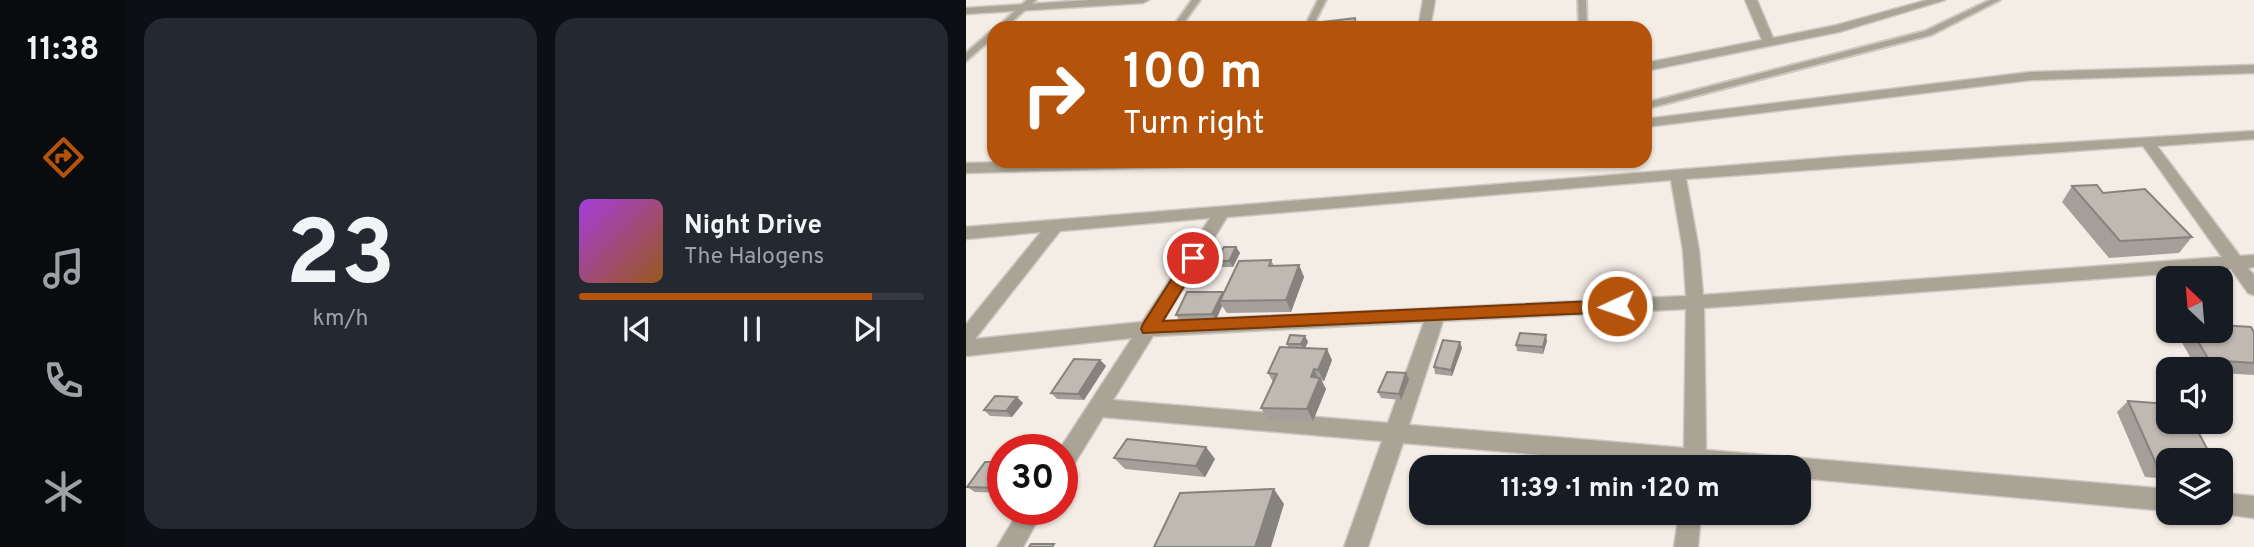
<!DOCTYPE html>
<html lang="en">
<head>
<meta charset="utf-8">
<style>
	:root { --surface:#171b24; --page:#242831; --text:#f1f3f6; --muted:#9ea1a6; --line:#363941; --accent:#b45309 }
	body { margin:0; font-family:Overpass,sans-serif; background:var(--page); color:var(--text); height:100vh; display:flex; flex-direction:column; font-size:26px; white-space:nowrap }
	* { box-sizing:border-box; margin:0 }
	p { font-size:23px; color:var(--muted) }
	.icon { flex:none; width:38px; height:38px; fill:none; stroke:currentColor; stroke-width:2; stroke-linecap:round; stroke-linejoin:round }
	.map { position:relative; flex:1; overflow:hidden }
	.drawer { display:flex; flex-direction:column; gap:18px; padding:18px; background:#0d0f14; width:840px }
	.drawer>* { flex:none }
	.guide { position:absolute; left:21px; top:21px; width:665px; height:147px; border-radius:21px; box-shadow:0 2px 5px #0004; background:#b45309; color:#fff; overflow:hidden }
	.needle { width:46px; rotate:334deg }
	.controls { position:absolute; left:1190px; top:266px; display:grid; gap:14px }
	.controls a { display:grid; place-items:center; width:77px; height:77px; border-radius:14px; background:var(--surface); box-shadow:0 2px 5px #0004; font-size:35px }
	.speed { position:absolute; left:21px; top:434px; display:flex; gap:14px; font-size:35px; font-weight:700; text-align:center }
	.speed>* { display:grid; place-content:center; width:91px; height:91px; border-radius:50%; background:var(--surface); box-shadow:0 2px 5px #0004; line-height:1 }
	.speed .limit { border:10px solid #d22; background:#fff; color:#111 }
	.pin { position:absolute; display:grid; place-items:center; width:60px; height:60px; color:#fff; margin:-30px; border:4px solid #fff; border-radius:50%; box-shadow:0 2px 7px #0007 }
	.me { position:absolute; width:77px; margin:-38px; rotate:267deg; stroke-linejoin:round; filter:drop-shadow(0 0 5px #0008) }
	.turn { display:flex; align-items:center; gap:24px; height:147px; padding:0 21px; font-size:32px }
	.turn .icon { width:91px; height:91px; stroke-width:2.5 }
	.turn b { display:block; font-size:49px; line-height:60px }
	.drawer .tile { flex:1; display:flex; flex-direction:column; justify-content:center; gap:10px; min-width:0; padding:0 24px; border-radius:21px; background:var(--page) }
	.drawer .dial { align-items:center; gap:0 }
	.dial b { font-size:91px; line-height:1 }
	.song { display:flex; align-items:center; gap:21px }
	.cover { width:84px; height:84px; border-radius:10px; background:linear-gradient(135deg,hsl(280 70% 55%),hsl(30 70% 35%)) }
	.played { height:7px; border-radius:4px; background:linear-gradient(90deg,var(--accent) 85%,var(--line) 85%) }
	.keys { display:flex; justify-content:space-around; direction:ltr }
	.drawer .tiles { flex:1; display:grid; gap:18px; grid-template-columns:repeat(2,1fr) }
	.trip { position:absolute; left:443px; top:455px; width:402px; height:70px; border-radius:21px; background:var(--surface); box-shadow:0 2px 5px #0004; font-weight:700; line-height:70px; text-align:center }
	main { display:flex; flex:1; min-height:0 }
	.menu { display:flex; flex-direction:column; width:126px; justify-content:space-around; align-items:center; background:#090b0e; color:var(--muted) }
	.menu .icon { width:49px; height:49px }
	.menu .selected { color:var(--accent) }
	.menu b { font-size:32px; color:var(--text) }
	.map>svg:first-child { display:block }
</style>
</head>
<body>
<main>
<nav class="menu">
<b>11:38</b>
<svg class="icon selected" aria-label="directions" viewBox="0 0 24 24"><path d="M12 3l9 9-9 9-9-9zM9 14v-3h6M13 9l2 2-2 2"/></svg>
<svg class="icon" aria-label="music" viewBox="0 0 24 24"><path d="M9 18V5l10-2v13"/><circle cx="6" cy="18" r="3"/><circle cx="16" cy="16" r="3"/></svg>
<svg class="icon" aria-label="phone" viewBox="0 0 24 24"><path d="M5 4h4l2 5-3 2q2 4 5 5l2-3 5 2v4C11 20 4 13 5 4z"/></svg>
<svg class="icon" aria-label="climate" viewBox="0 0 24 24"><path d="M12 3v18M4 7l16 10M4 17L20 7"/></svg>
</nav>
<section class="drawer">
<div class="tiles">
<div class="tile dial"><b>23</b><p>km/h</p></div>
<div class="tile">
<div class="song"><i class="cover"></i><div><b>Night Drive</b><p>The Halogens</p></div></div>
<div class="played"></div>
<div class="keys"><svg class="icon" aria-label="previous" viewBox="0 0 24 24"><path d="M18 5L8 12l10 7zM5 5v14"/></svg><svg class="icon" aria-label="pause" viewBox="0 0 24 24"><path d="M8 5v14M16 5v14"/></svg><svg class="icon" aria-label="next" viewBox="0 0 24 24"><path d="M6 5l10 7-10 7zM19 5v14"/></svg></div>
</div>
</div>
</section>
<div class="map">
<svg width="1288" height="547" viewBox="0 0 1288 547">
	<rect width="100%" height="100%" fill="#f4ede6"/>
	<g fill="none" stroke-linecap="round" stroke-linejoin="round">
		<defs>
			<g id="service">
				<path d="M 61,0 L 70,0 L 39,28 L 30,28 Z"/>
				<path d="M 226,0 L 234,0 L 214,28 L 206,28 Z"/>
				<path d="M 352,0 L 360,0 L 346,28 L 338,28 Z"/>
				<path d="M 612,0 L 620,0 L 621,28 L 613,28 Z"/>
				<path d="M 1024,0 L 1034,0 L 965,35 L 679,109 L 679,103 L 959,31 Z"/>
				<path d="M 25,31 L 28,31 L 28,37 L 0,61 L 0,53 Z"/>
			</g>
			<g id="minor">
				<path d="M 123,0 L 183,0 L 177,3 L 0,14 L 0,8 Z"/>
				<path d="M 457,0 L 469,0 L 464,28 L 452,28 Z"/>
				<path d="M 779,0 L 791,0 L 807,38 L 871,25 L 961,0 L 979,0 L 873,32 L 679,71 L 679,63 L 796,40 Z"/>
				<path d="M 1288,65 L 1288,73 L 1065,80 L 679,127 L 679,119 L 1065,72 Z"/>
				<path d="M 1288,131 L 1288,139 L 1191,146 L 1274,256 L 1288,255 L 1288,267 L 1282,268 L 1288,275 L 1288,295 L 1282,293 L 1265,269 L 738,308 L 740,450 L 1202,489 L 1202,511 L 833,478 L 833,467 L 716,467 L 437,443 L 402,547 L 378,547 L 416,441 L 137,417 L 104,471 L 96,474 L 96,450 L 93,450 L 166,338 L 0,356 L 0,324 L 75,232 L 0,239 L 0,227 L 883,156 ZM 1177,146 L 1256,257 L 737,295 L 733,250 L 720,179 ZM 705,180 L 717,250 L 720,296 L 197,321 L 261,217 ZM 244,218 L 176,322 L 9,339 L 94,231 ZM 720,309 L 718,448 L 443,425 L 477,321 ZM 458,322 L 422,423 L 147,400 L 187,336 Z"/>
				<path d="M 112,161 L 245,161 L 238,166 L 0,173 L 0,163 Z"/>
				<path d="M 1255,493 L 1288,496 L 1288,518 L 1250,513 L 1255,513 Z"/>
				<path d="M 54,509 L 78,509 L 57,547 L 31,547 Z"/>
				<path d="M 713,513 L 735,513 L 732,547 L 708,547 Z"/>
			</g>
		</defs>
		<use href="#service" stroke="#cec8c2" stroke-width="4"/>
		<use href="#minor" stroke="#cec8c2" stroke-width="3"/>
		<use href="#service" fill="#a9a495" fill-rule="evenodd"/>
		<use href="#minor" fill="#a9a495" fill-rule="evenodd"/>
	</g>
	<g fill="#a59f99">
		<path d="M 1106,186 L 1137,193 L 1226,237 L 1213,253 L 1143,258 L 1096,202 Z"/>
		<path d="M 270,247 L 274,253 L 267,267 L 254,267 L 250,261 Z"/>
		<path d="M 305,260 L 308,266 L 333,265 L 338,277 L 325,312 L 261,313 L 256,306 L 250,320 L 214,321 L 210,315 L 257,293 Z"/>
		<path d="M 1214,331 L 1255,331 L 1288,332 L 1288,375 L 1255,373 L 1255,369 L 1231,369 L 1211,334 Z"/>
		<path d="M 339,336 L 342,342 L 339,348 L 366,360 L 358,381 L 356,381 L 360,389 L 347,421 L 302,420 L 295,408 L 307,382 L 302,373 L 322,347 L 321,344 Z"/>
		<path d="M 581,341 L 577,354 L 551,351 L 550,345 Z"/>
		<path d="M 496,348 L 486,376 L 469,374 L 468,367 Z"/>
		<path d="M 134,360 L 140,366 L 118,400 L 91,399 L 85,393 Z"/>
		<path d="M 443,379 L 435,400 L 415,398 L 412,392 Z"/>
		<path d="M 1162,401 L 1202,460 L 1202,479 L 1179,477 L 1151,412 Z"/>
		<path d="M 57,403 L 46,417 L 24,416 L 18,410 Z"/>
		<path d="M 148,458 L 249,459 L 239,477 L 159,469 Z"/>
		<path d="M 37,462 L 37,493 L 9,492 L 1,487 Z"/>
	</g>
	<g fill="#86827d">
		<path d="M 270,247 L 274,253 L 267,267 L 263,261 Z"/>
		<path d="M 333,265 L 338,277 L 325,312 L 320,300 Z"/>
		<path d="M 257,292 L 260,298 L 254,301 L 256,306 L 250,320 L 246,314 Z"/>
		<path d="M 580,335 L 581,341 L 577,354 L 577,347 Z"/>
		<path d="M 339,336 L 342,342 L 338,350 L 335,344 Z"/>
		<path d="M 494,342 L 496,348 L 486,376 L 485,370 Z"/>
		<path d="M 361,349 L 366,360 L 358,381 L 352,370 Z"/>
		<path d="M 134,360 L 140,366 L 118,400 L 112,394 Z"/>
		<path d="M 348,369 L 353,380 L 354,378 L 360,389 L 347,421 L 341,409 L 345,377 Z"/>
		<path d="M 440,373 L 443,379 L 435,400 L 433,394 Z"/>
		<path d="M 51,397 L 57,403 L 46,417 L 40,411 Z"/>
		<path d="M 240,447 L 249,459 L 239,477 L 230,466 Z"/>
		<path d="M 308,489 L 318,504 L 305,547 L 289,547 Z"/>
	</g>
	<g fill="#c0b9b2" stroke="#86827d" stroke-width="2">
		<path d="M 389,18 L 390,28 L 357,28 L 357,22 Z"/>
		<path d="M 1131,185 L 1137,193 L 1179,189 L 1226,237 L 1154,241 L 1106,186 Z"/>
		<path d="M 258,247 L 270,247 L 263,261 L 250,261 Z"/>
		<path d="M 305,260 L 303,266 L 333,265 L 320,300 L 254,301 L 273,261 Z"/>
		<path d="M 221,292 L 257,292 L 246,314 L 210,315 Z"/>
		<path d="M 1255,325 L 1285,327 L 1288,332 L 1288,363 L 1243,360 L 1226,331 L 1255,331 Z"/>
		<path d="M 554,333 L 580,335 L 577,347 L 550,345 Z"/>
		<path d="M 324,335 L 339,336 L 335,344 L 321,344 Z"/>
		<path d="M 477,340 L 494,342 L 485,370 L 468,367 Z"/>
		<path d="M 314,347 L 361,349 L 352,370 L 348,369 L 345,377 L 354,378 L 341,409 L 295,408 L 311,374 L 302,373 Z"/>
		<path d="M 108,359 L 134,360 L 112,394 L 85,393 Z"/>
		<path d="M 421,372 L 440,373 L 433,394 L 412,392 Z"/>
		<path d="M 29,396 L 51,397 L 40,411 L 18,410 Z"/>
		<path d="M 1162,401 L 1202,404 L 1202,422 L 1227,422 L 1247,460 L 1202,460 L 1202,467 L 1191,466 Z"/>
		<path d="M 161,439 L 240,447 L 230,466 L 148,458 Z"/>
		<path d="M 19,462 L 37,462 L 37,488 L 1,487 Z"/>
		<path d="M 308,489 L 289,547 L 188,547 L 214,493 Z"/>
		<path d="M 65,544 L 88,544 L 86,547 L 63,547 Z"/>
	</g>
	<path fill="#b45309" stroke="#753606" stroke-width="2" d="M 227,253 L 235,258 L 197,321 L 651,300 L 660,306 L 651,312 L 177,333 L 175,329 L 177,324 L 221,255 Z"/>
</svg>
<div class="controls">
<a><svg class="needle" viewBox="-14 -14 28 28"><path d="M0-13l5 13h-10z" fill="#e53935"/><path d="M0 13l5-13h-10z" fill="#9ea1a6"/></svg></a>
<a><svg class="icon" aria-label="sound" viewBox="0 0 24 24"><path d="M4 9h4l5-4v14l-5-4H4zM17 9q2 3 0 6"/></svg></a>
<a><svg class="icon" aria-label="layers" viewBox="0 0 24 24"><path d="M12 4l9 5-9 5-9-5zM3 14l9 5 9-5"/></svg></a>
</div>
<div class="speed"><div class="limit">30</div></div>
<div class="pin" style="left:227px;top:258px;background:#d93025"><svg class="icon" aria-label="arrive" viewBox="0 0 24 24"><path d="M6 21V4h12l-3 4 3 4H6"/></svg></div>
<svg class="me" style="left:651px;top:306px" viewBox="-20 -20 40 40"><circle r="17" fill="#b45309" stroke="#fff" stroke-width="3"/><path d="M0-11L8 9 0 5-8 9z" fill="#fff"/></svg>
<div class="trip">11:39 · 1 min · 120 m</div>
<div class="guide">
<div class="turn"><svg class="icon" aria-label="right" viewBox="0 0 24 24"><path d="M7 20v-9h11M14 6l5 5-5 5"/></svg><div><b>100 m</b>Turn right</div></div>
</div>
</div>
</main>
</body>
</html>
